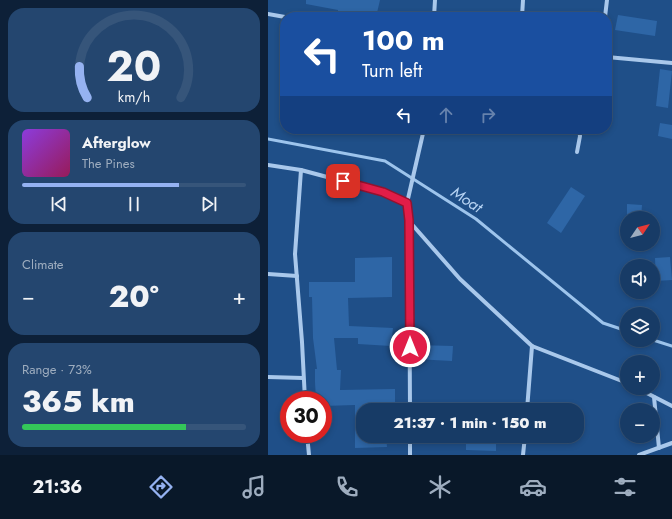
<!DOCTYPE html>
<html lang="en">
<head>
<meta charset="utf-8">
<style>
	:root { --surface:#173b66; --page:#24466f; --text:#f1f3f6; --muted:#9eadbf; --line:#36557a; --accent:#95b2f1 }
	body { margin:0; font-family:Jost,sans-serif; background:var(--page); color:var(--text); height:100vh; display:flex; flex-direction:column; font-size:15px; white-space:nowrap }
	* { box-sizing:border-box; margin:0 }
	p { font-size:13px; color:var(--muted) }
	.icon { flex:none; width:22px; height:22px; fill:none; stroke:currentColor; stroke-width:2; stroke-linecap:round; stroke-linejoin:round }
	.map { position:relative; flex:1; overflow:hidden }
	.drawer { display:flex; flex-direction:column; gap:8px; padding:8px; background:#0d2038; width:268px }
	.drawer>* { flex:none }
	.guide { position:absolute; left:12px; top:12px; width:332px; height:122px; border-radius:16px; box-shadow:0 2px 6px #0003,0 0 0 1px var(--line); background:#1a4fa0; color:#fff; overflow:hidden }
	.needle { width:26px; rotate:55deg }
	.tools { position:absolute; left:352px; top:211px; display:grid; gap:8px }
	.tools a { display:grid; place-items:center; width:40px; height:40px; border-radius:50%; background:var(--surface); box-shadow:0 2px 6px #0003,0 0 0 1px var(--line); font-size:20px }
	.speed { position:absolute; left:12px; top:391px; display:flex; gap:8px; font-size:20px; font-weight:700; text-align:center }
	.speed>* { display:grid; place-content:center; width:52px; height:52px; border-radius:50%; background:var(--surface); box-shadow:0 2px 6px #0003,0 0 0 1px var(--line); line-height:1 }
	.speed .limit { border:6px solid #d22; background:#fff; color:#111 }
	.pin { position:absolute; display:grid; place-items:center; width:34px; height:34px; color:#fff; margin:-17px; border-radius:8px; box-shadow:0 2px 6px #0006 }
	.me { position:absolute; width:44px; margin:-22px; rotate:0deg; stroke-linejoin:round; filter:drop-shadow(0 0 3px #0008) }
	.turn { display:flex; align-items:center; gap:14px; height:84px; padding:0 16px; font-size:18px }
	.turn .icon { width:52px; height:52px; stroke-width:2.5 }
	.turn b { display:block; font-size:28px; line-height:34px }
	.lanes { display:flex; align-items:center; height:38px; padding:0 16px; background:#0003; justify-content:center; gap:20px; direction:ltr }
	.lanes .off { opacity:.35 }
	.big { font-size:30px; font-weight:800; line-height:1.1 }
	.drawer .tile { flex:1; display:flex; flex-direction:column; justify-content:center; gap:6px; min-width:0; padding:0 14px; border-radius:16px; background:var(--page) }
	.drawer .dial { align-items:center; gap:0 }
	.dial svg { height:104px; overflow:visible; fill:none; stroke:var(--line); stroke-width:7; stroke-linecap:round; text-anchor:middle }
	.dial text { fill:var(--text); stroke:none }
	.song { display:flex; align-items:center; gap:12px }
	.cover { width:48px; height:48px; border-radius:6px; background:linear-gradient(135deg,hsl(270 70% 55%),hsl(330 70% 35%)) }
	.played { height:4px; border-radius:2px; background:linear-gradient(90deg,var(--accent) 70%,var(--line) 70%) }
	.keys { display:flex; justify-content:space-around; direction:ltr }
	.heat { display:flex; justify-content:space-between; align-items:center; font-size:22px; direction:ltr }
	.charge { height:6px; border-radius:3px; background:linear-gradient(90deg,#34c759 73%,var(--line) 0) }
	.trip { position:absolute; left:88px; top:403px; width:228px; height:40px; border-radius:16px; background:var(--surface); box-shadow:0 2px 6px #0003,0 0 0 1px var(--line); font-weight:800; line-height:40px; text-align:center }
	.dock { display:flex; height:64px; justify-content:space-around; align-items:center; background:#091829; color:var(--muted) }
	.dock .icon { width:28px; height:28px }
	.dock .active { color:var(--accent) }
	.dock b { font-size:18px; color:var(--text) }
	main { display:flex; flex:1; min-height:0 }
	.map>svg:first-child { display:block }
</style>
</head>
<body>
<main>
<section class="drawer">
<div class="tile dial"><svg viewBox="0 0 100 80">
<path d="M14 69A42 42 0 1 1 86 69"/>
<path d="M14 69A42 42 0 0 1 8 45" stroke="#95b2f1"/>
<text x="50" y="56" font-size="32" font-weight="700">20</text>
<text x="50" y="72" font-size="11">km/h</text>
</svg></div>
<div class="tile">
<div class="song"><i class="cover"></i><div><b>Afterglow</b><p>The Pines</p></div></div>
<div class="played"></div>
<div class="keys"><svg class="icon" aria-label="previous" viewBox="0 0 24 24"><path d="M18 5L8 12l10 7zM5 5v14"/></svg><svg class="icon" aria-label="pause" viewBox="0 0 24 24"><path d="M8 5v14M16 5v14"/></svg><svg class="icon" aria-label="next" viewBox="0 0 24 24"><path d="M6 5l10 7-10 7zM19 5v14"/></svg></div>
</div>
<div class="tile"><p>Climate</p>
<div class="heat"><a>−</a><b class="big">20°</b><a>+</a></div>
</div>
<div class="tile"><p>Range · 73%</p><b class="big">365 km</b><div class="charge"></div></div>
</section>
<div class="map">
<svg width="404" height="455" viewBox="0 0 404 455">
	<rect width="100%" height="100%" fill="#1f4f88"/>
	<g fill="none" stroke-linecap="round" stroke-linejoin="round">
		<g stroke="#9dc4ec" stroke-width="3">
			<path d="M 0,139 L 117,161 L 208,219 L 335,323 L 359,331"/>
			<path d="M 385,340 L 404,346"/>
		</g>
	</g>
	<g fill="#2e66a6">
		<path d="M 38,0 L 112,0 L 108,17 L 92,17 L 70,13 L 70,10 L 38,4 Z"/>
		<path d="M 350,15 L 389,21 L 387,36 L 347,30 Z"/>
		<path d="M 392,69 L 404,71 L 400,108 L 388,106 Z"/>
		<path d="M 392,123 L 404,125 L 404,139 L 390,136 Z"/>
		<path d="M 303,187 L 317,196 L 293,233 L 279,223 Z"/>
		<path d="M 359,204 L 374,205 L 373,218 L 359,218 Z"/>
		<path d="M 124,257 L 124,297 L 80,298 L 81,326 L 125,328 L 123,346 L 90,344 L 90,338 L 66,338 L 69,370 L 73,370 L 72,390 L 127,389 L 127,408 L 95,409 L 95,436 L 118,436 L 119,447 L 87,448 L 87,405 L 55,406 L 55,400 L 48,400 L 47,382 L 47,369 L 49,369 L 45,338 L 44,297 L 41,297 L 41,282 L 87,282 L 87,258 Z"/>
		<path d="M 402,257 L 404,280 L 388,281 L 387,258 Z"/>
		<path d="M 148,345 L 185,346 L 184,361 L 147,359 Z"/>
		<path d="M 198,436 L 228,437 L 228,451 L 198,450 Z"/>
	</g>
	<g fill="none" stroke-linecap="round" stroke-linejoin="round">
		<g stroke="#a9c8eb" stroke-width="4">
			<path d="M 0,14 L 17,17"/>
			<path d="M 166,17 L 167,0"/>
			<path d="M 254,17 L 255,0"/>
			<path d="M 337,17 L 339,0"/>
			<path d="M 339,57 L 404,63"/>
			<path d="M 309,152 L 312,136 L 311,129"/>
			<path d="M 0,165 L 33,170"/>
			<path d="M 141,221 L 192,279 L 264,346 L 359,383"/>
			<path d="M 0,274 L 29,276"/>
			<path d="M 0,377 L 35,378"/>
			<path d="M 369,388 L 404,406"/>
			<path d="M 386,397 L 391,448"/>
			<path d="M 37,400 L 34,342 L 27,254 L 33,170 L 115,192 L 139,203"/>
			<path d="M 142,410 L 141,221 L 139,203 L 156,129"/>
			<path d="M 259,410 L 264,346"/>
			<path d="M 39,434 L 41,455"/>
			<path d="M 142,436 L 142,455"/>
			<path d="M 255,455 L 257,436"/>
			<path d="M 371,455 L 404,443"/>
		</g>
	</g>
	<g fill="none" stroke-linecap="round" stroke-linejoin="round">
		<defs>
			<path id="route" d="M 75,181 L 115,192 L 139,203 L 141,220 L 142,347"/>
		</defs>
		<use href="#route" stroke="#92132f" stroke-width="10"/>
		<use href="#route" stroke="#e11d48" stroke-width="7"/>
	</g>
	<g text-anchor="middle" stroke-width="4" stroke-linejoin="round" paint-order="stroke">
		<g font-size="16" font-style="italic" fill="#b5d2f2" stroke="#1f4f88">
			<text transform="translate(199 199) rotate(33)" y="6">Moat</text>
		</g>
	</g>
</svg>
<div class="tools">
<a><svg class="needle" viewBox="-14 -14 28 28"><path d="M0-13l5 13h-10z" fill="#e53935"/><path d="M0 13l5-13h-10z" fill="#9eadbf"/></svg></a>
<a><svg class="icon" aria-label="sound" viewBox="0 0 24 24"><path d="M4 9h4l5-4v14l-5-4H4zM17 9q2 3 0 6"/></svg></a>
<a><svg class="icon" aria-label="layers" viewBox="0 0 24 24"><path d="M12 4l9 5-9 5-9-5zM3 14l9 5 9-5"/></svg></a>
<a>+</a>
<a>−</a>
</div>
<div class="speed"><div class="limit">30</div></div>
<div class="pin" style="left:75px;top:181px;background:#d93025"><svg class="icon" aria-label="arrive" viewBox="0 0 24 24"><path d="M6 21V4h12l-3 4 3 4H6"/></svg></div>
<svg class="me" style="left:142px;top:347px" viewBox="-20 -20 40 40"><circle r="17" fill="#e11d48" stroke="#fff" stroke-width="3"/><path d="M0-11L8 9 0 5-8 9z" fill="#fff"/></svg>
<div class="trip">21:37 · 1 min · 150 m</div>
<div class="guide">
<div class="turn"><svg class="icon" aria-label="left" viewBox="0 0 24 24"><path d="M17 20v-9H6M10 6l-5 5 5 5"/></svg><div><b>100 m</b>Turn left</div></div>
<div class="lanes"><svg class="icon" aria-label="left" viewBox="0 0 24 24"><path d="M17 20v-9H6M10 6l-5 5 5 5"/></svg><svg class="icon off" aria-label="ahead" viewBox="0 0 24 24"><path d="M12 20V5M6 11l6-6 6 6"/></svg><svg class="icon off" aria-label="right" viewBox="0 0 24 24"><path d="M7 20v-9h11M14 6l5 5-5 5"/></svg></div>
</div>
</div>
</main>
<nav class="dock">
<b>21:36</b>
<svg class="icon active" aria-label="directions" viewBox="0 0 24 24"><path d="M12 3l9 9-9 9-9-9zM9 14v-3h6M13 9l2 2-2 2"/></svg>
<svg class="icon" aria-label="music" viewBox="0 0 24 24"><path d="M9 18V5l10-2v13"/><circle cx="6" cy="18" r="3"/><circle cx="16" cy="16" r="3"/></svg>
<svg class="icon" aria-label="phone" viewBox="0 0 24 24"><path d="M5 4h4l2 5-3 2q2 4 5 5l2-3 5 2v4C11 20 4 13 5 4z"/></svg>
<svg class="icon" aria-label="climate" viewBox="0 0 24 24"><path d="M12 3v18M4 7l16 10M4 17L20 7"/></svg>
<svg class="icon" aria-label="car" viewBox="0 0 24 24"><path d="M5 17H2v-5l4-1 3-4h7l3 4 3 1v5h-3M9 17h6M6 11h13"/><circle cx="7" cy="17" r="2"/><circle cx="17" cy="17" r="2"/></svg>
<svg class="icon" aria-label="filters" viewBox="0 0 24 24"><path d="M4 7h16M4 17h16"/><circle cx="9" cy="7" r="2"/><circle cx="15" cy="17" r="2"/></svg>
</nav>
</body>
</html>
